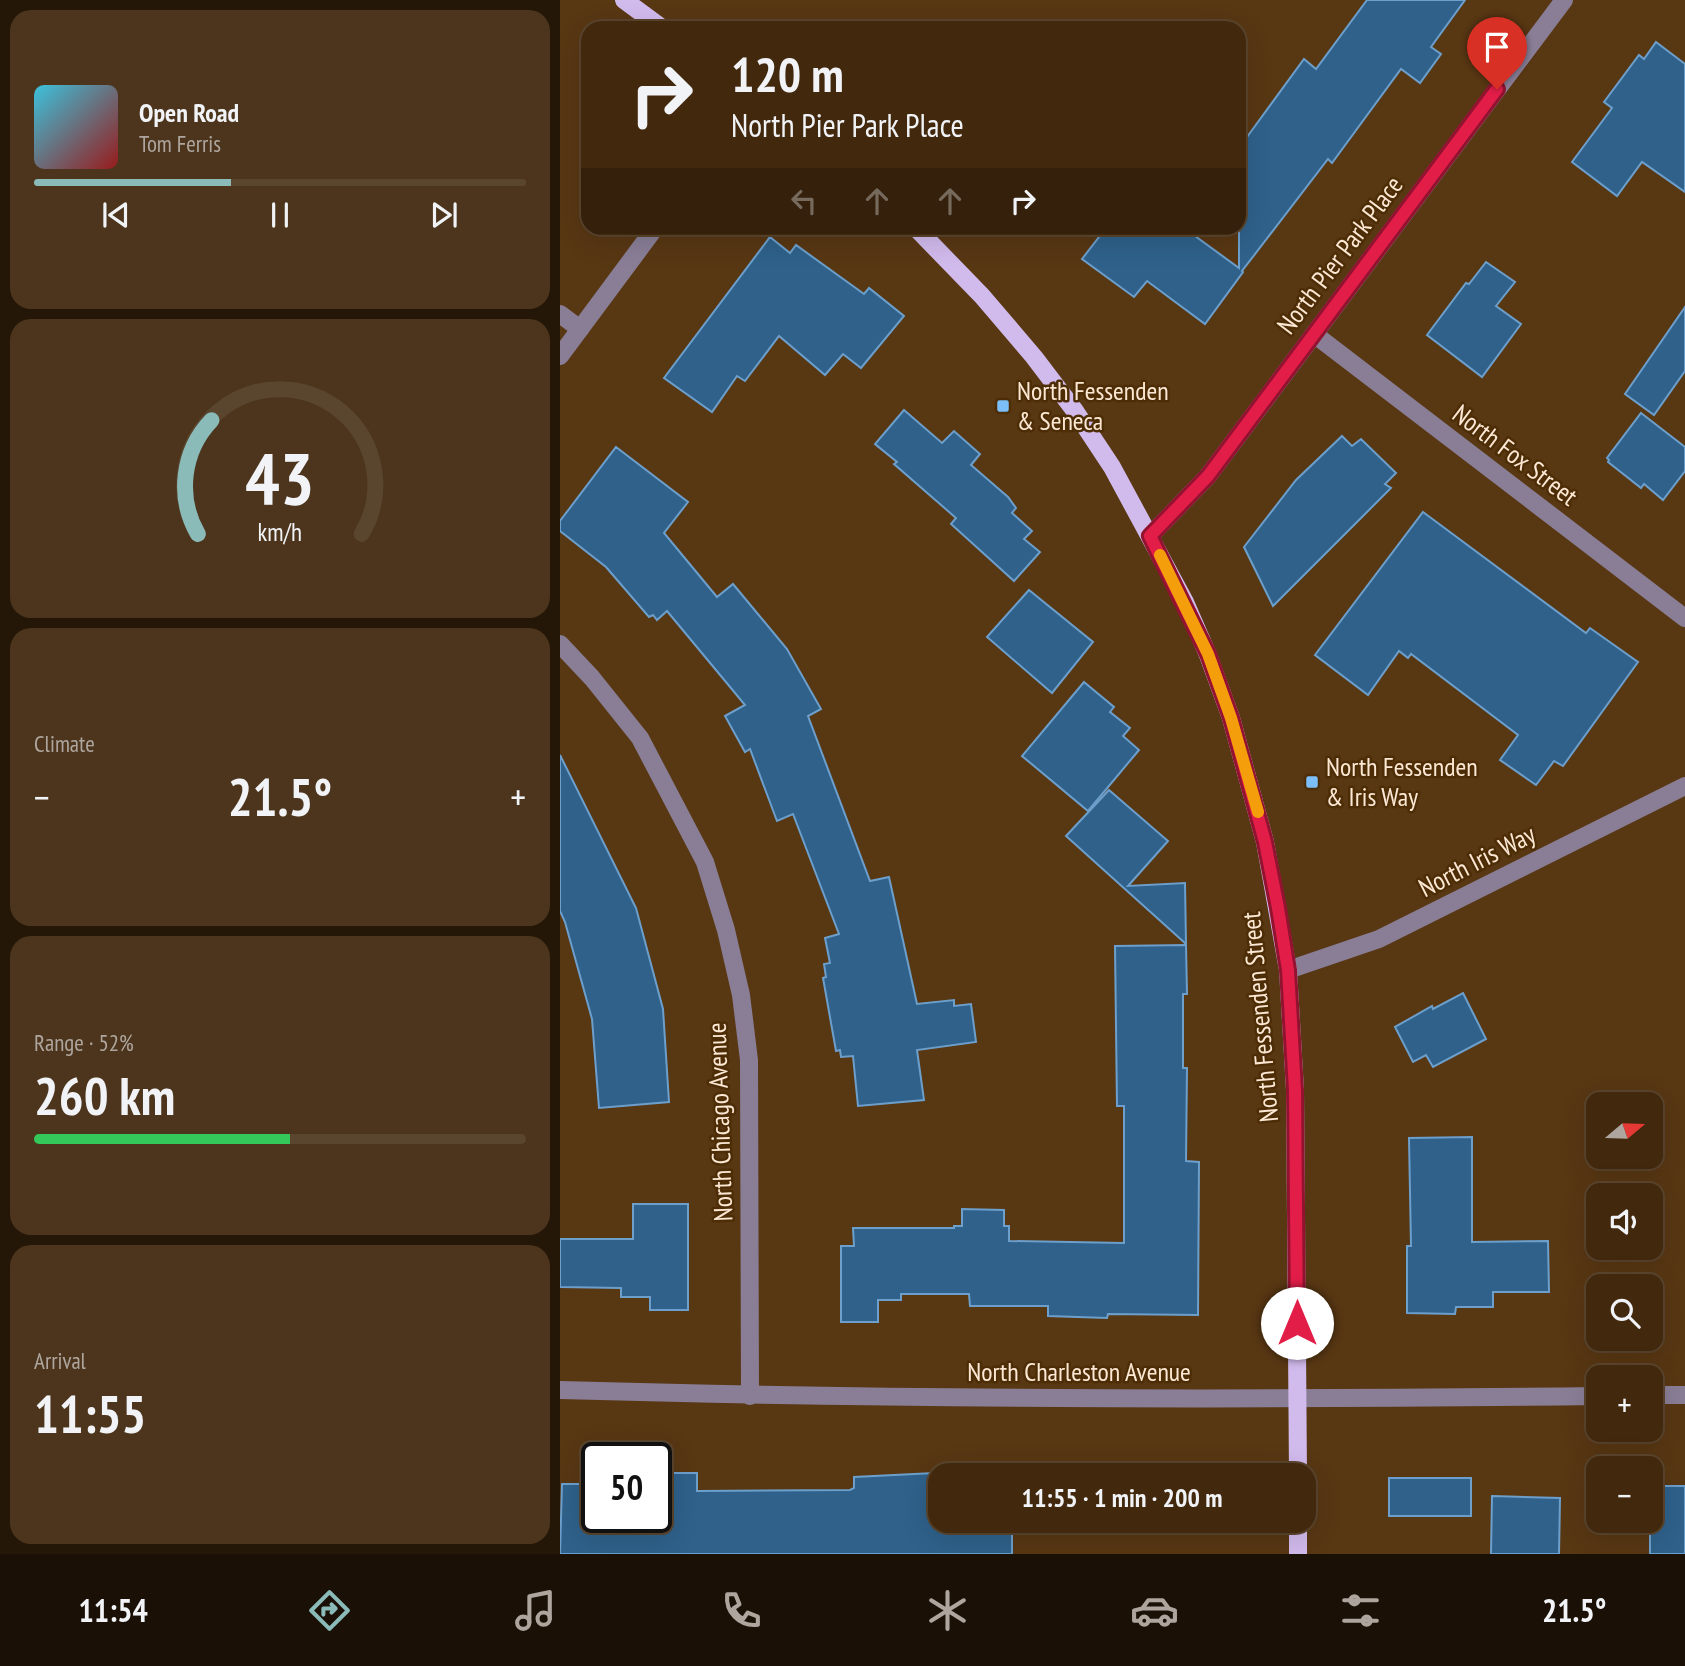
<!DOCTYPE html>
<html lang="en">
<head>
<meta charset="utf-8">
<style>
	:root { --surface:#42290e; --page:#4c351c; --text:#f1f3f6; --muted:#aea69e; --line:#5a452e; --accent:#8bbbb9 }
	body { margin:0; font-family:"PT Sans Narrow",sans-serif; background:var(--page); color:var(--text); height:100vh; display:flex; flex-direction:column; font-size:26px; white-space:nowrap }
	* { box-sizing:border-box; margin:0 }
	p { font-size:23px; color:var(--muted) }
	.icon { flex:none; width:38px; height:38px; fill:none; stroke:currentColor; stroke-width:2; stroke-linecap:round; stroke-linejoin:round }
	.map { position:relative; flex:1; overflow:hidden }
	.drawer { display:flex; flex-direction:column; gap:10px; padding:10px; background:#241708; width:560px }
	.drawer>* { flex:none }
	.top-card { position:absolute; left:21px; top:21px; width:665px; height:214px; border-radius:21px; box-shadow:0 7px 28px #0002,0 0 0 2px var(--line); background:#42290e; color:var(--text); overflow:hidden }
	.needle { width:46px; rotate:71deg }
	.controls { position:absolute; left:1026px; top:1092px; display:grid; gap:14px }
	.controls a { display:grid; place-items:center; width:77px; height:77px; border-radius:14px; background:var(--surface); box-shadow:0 7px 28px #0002,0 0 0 2px var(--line); font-size:35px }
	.speed { position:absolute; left:21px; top:1442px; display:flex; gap:14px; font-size:35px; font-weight:700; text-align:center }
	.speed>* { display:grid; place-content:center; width:91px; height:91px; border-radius:50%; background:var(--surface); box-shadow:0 7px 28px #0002,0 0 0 2px var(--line); line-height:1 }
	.speed .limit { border:4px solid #111; border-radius:10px; background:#fff; color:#111 }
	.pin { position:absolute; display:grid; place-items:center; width:60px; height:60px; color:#fff; margin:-72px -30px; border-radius:50% 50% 50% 0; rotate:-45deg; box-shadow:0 0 7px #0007 }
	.pin .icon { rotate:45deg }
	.me { position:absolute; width:77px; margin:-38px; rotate:0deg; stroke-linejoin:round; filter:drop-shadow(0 0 5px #0008) }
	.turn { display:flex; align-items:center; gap:24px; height:147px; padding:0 35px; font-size:32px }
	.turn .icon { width:91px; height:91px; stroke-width:2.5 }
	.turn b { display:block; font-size:49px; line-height:60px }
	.lanes { display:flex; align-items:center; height:66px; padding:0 35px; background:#0003; justify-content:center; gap:35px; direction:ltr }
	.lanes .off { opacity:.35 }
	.big { font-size:52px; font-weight:700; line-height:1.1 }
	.drawer .card { flex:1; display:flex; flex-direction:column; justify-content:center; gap:10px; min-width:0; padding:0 24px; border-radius:21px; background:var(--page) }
	.drawer .dial { align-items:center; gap:0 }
	.dial svg { height:182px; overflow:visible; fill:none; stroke:var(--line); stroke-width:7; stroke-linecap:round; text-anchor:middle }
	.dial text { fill:var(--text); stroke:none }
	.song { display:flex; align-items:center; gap:21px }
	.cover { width:84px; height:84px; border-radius:10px; background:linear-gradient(135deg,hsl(190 70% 55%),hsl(0 70% 35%)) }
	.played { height:7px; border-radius:4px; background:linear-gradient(90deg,var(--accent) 40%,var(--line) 40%) }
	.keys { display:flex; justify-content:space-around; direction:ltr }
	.heat { display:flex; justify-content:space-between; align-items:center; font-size:38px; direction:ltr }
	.charge { height:10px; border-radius:5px; background:linear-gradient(90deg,#34c759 52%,var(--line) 0) }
	.trip { position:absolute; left:368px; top:1463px; width:388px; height:70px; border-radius:21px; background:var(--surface); box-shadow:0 7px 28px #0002,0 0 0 2px var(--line); font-weight:700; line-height:70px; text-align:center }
	.menu { display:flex; height:112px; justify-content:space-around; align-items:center; background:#1a1006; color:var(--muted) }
	.menu .icon { width:49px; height:49px }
	.menu .selected { color:var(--accent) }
	.menu b { font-size:32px; color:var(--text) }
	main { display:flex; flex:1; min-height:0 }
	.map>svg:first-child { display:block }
</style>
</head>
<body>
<main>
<section class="drawer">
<div class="card">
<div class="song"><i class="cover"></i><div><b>Open Road</b><p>Tom Ferris</p></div></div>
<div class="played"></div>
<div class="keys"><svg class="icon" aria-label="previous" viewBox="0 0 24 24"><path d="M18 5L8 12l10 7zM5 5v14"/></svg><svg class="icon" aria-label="pause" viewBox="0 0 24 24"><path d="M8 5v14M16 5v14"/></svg><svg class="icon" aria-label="next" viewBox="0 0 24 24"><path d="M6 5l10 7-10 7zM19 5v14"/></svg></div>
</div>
<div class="card dial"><svg viewBox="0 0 100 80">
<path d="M14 69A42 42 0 1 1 86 69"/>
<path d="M14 69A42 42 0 0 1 20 19" stroke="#8bbbb9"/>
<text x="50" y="56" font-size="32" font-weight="700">43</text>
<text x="50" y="72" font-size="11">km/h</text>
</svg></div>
<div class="card"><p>Climate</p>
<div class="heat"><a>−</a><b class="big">21.5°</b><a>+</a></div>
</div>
<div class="card"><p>Range · 52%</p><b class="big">260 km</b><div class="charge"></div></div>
<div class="card"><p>Arrival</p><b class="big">11:55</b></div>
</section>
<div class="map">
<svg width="1125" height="1554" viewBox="0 0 1125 1554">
	<rect width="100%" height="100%" fill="#583713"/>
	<g fill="#2f618a" stroke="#6c9fcc" stroke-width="2">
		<path d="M 807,0 L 905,0 L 871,47 L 881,54 L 860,83 L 841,69 L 772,163 L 768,159 L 682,271 L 683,272 L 645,324 L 587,281 L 574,297 L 522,259 L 546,228 L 624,228 L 679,268 L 679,148 L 744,59 L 756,69 Z"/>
		<path d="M 1096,42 L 1125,64 L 1125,192 L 1082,162 L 1057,196 L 1012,162 L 1052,108 L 1044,102 L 1079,55 L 1084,59 Z"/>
		<path d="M 210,237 L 230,253 L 236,245 L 304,294 L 309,288 L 344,316 L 301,368 L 283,354 L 265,375 L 219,336 L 185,381 L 177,376 L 152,412 L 104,378 Z"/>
		<path d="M 926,262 L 955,282 L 936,306 L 961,324 L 922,377 L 867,335 L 906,283 L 909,284 Z"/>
		<path d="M 1125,307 L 1125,371 L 1094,415 L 1065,394 Z"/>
		<path d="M 344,410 L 382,443 L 394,431 L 420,454 L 411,465 L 448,497 L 456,508 L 452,513 L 472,531 L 464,539 L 480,552 L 454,581 L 391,524 L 396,518 L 334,464 L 337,462 L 315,444 Z"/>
		<path d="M 1081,413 L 1125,447 L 1125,471 L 1103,500 L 1084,484 L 1081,488 L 1048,462 L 1049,460 L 1047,458 Z"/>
		<path d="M 782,436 L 792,446 L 801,439 L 836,473 L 825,484 L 831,488 L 713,606 L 684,547 L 736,480 Z"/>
		<path d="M 56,447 L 128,502 L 104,533 L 157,597 L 173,584 L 227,649 L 261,709 L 248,716 L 310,881 L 329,877 L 357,1004 L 394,1000 L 394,1006 L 411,1004 L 416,1042 L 357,1050 L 364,1100 L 298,1106 L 293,1056 L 281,1057 L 280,1050 L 276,1051 L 263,978 L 266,977 L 264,964 L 270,963 L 265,938 L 279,934 L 233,814 L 217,821 L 190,749 L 185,752 L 165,716 L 185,705 L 107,611 L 97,620 L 93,615 L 89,617 L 46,567 L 0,531 L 0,521 Z"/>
		<path d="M 863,512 L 1026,633 L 1030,628 L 1078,662 L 1003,766 L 994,761 L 976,785 L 940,760 L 958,735 L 851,654 L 848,658 L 839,651 L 808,695 L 755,655 Z"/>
		<path d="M 469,590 L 533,642 L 492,693 L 427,637 Z"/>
		<path d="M 524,682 L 554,707 L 550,712 L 570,728 L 563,736 L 579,750 L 528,811 L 462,756 Z"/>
		<path d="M 0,755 L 76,908 L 103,1009 L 109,1102 L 39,1108 L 32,1019 L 5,922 L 0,911 Z"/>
		<path d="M 549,790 L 608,841 L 568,886 L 625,883 L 626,944 L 506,836 Z"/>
		<path d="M 626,945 L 627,994 L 623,994 L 623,1068 L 627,1068 L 626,1161 L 639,1162 L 638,1315 L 548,1314 L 547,1318 L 488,1316 L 488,1306 L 410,1306 L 409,1294 L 341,1294 L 341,1300 L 318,1300 L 318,1322 L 281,1322 L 281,1246 L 294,1246 L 293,1228 L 394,1228 L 394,1226 L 402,1226 L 402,1209 L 444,1210 L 444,1226 L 449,1226 L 449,1241 L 564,1243 L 564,1106 L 557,1106 L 555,946 Z"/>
		<path d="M 903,993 L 926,1039 L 873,1067 L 866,1055 L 853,1062 L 835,1027 L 872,1006 L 873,1009 Z"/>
		<path d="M 912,1137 L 912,1242 L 988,1241 L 989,1292 L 933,1292 L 933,1307 L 896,1307 L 895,1314 L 847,1313 L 847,1246 L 851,1246 L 849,1138 Z"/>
		<path d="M 73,1204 L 128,1204 L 128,1310 L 90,1310 L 90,1297 L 61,1297 L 61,1288 L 0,1287 L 0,1239 L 73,1239 Z"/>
		<path d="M 395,1472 L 452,1473 L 452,1475 L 380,1475 L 380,1521 L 452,1521 L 452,1554 L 0,1554 L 2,1484 L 37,1484 L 37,1517 L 96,1517 L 96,1473 L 137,1473 L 137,1491 L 290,1490 L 294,1488 L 294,1477 Z"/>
		<rect x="829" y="1478" width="82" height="38"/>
		<rect x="1090" y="1486" width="35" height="68"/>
		<path d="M 932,1496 L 1000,1498 L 999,1554 L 931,1554 Z"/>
	</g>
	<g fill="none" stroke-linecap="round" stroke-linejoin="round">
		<g stroke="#897e96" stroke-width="18">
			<path d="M 0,314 L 20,329"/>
			<path d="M 754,334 L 1125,618"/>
			<path d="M 0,356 L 95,228"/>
			<path d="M 590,536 L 648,476 L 1004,0"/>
			<path d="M 0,644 L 32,678 L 80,738 L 145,862 L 166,930 L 181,995 L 189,1060 L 190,1396"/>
			<path d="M 728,970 L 819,939 L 1125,786"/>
			<path d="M 0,1390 C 346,1400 692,1400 1038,1396"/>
			<path d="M 1090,1395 L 1125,1395"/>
		</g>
		<g stroke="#d1baec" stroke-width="18">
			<path d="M 64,0 L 102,28"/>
			<path d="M 356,228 L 422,296 L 474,357 L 515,411 L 552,467 L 625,602 L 648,655 L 671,718 L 705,842 L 728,970 L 735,1090 L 738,1475"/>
			<path d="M 738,1521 L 738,1554"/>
		</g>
	</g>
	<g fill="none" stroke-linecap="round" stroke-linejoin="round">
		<defs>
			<path id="route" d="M 737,1323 L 735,1090 L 728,970 L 718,908 L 705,842 L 671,718 L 648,654 L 590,536 L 648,476 L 937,89"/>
		</defs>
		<use href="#route" stroke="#92132f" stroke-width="18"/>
		<use href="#route" stroke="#e11d48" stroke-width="12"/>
		<path stroke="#f59e0b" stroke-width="12" d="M 600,555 L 648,654 L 671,718 L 698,812"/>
	</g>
	<g fill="#7bbef8" stroke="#4d2d06" stroke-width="2.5">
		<rect x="436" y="399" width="14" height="14" rx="3.5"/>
		<rect x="745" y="775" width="14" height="14" rx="3.5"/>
	</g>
	<g text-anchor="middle" stroke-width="5" stroke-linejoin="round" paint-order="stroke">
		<g font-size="26" fill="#fce8d4" stroke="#4d2d06">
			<text transform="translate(780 255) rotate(-53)" y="9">North Pier Park Place</text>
			<text transform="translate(955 455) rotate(37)" y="9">North Fox Street</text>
			<text transform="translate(917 861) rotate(-27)" y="9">North Iris Way</text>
			<text transform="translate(700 1017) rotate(-95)" y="9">North Fessenden Street</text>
			<text transform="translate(160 1122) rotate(-92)" y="9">North Chicago Avenue</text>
			<text x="519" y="1381">North Charleston Avenue</text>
		</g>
		<g font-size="26" fill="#fce8d4" stroke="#4d2d06" text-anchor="start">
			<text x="457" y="400">North Fessenden<tspan x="457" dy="30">&amp; Seneca</tspan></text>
			<text x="766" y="776">North Fessenden<tspan x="766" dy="30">&amp; Iris Way</tspan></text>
		</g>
	</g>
</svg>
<div class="controls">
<a><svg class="needle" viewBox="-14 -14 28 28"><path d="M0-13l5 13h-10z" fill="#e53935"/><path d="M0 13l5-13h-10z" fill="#aea69e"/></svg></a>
<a><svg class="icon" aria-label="sound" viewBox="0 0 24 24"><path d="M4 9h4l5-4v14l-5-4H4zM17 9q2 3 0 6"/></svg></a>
<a><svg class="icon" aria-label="search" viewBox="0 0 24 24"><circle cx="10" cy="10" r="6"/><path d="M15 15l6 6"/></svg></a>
<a>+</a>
<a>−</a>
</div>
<div class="speed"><div class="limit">50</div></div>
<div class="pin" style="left:937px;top:89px;background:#d93025"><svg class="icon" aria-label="arrive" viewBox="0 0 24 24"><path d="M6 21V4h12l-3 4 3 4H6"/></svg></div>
<svg class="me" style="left:737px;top:1323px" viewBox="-20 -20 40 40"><circle r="19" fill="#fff"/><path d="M0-13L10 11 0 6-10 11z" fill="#e11d48"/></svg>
<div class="trip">11:55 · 1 min · 200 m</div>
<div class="top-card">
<div class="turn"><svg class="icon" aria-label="right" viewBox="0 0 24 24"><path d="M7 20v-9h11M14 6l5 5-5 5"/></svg><div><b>120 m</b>North Pier Park Place</div></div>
<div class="lanes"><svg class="icon off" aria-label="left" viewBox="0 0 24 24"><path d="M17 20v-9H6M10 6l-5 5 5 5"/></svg><svg class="icon off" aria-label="ahead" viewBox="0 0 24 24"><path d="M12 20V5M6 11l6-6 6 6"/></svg><svg class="icon off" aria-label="ahead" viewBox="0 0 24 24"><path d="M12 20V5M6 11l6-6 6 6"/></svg><svg class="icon" aria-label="right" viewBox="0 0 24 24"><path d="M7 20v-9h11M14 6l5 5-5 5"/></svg></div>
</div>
</div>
</main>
<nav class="menu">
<b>11:54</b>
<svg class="icon selected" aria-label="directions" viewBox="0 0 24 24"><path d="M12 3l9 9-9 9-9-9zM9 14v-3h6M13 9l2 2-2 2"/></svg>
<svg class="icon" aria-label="music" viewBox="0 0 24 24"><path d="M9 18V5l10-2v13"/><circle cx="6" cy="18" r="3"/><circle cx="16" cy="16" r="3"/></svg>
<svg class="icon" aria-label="phone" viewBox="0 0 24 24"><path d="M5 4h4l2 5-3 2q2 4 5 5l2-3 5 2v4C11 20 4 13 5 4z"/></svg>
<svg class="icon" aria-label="climate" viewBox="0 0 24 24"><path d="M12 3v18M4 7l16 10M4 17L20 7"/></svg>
<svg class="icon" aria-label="car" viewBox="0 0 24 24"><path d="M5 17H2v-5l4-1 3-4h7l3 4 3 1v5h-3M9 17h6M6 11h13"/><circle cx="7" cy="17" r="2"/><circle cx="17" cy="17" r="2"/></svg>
<svg class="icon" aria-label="filters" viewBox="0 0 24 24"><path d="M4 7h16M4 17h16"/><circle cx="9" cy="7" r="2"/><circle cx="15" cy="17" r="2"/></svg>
<b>21.5°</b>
</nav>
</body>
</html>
